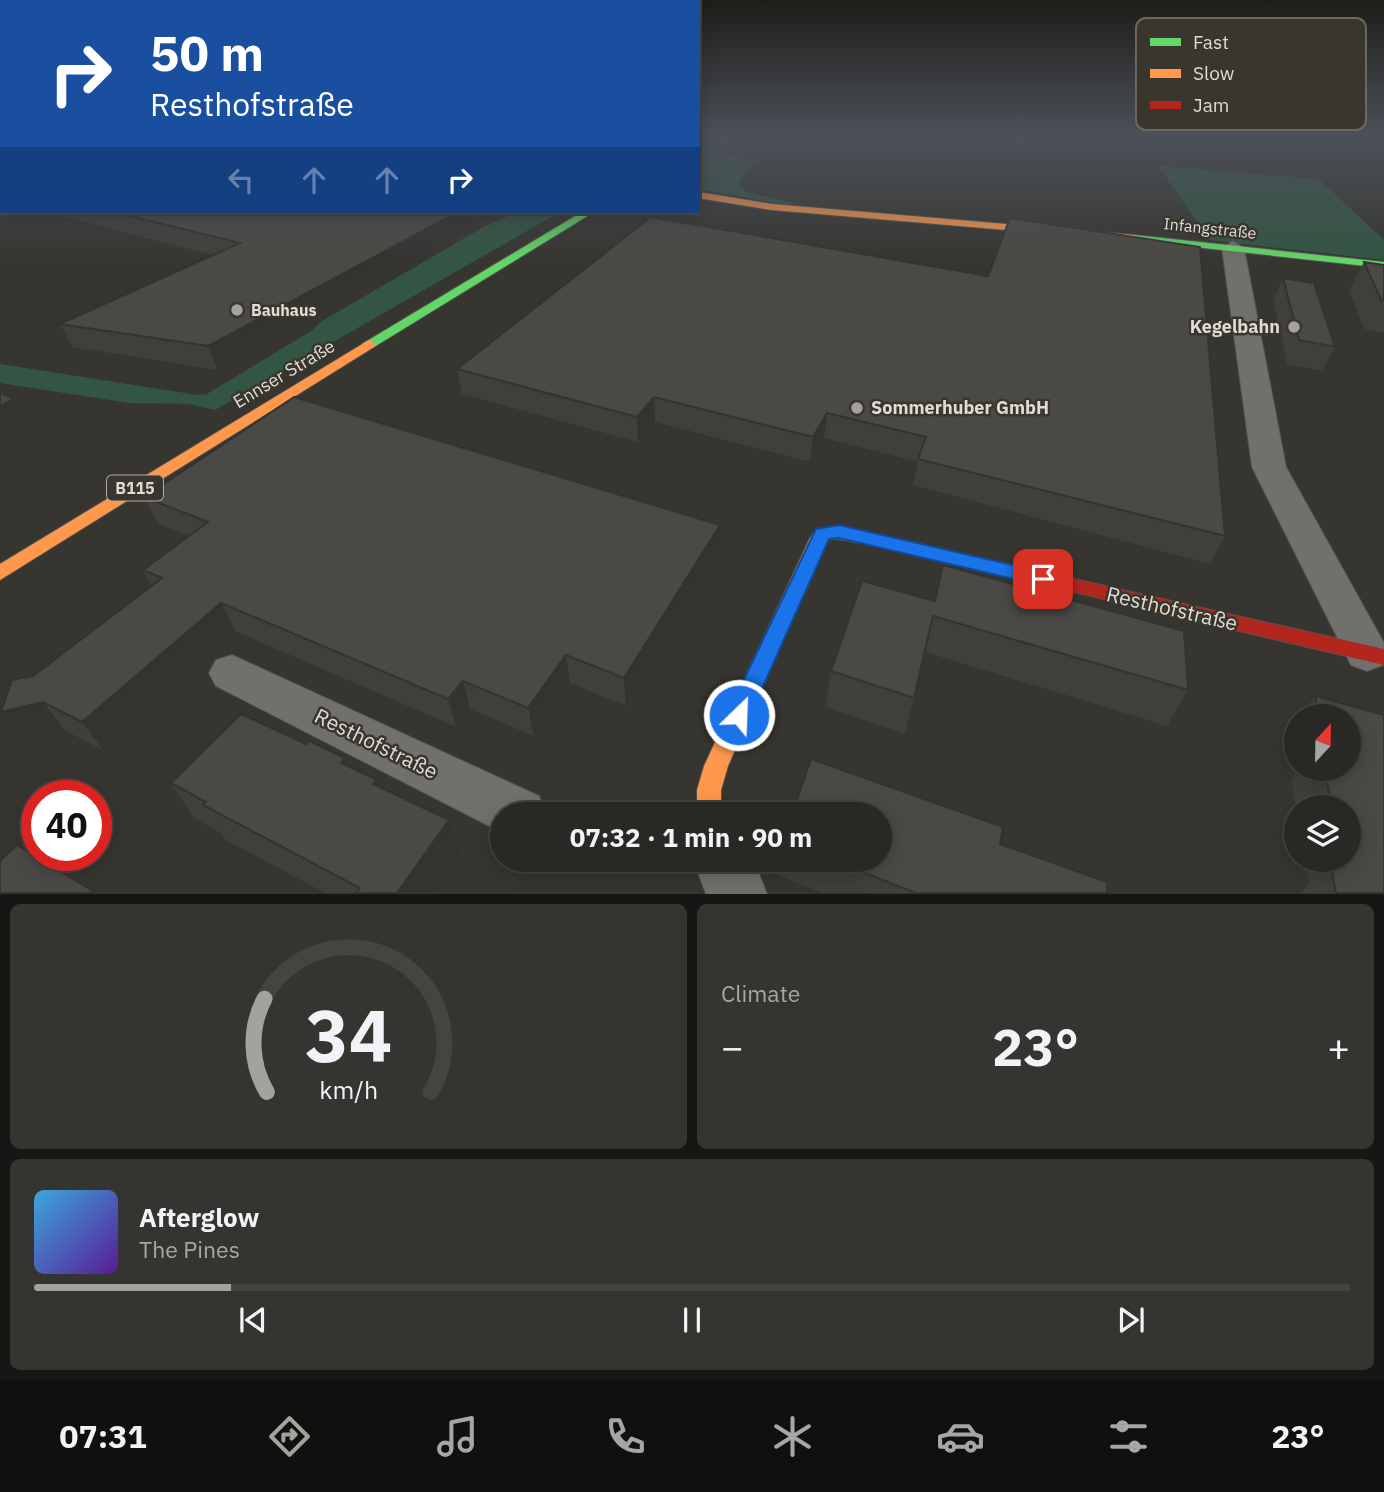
<!DOCTYPE html>
<html lang="en">
<head>
<meta charset="utf-8">
<style>
	:root { --surface:#282824; --page:#343431; --text:#f1f3f6; --muted:#a5a6a6; --line:#444441; --accent:#a3a29c }
	body { margin:0; font-family:"IBM Plex Sans",sans-serif; background:var(--page); color:var(--text); height:100vh; display:flex; flex-direction:column; font-size:26px; white-space:nowrap }
	* { box-sizing:border-box; margin:0 }
	p { font-size:23px; color:var(--muted) }
	.icon { flex:none; width:38px; height:38px; fill:none; stroke:currentColor; stroke-width:2; stroke-linecap:round; stroke-linejoin:round }
	.map { position:relative; height:894px; overflow:hidden }
	.sheet { display:flex; flex-direction:column; gap:10px; padding:10px; background:#161614; flex:1 }
	.sheet>* { flex:none }
	.banner { position:absolute; left:0px; top:0px; width:700px; height:214px; box-shadow:0 4px 18px #0003,0 0 0 2px var(--line); background:#1a4fa0; color:#fff; overflow:hidden }
	.needle { width:46px; rotate:22deg }
	.controls { position:absolute; left:1284px; top:704px; display:grid; gap:14px }
	.controls a { display:grid; place-items:center; width:77px; height:77px; border-radius:50%; background:var(--surface); box-shadow:0 4px 18px #0003,0 0 0 2px var(--line); font-size:35px }
	.speed { position:absolute; left:21px; top:780px; display:flex; gap:14px; font-size:35px; font-weight:700; text-align:center }
	.speed>* { display:grid; place-content:center; width:91px; height:91px; border-radius:50%; background:var(--surface); box-shadow:0 4px 18px #0003,0 0 0 2px var(--line); line-height:1 }
	.speed .limit { border:10px solid #d22; background:#fff; color:#111 }
	.pin { position:absolute; display:grid; place-items:center; width:60px; height:60px; color:#fff; margin:-30px; border-radius:14px; box-shadow:0 4px 10px #0006 }
	.me { position:absolute; width:77px; margin:-38px; rotate:24deg; stroke-linejoin:round; filter:drop-shadow(0 0 5px #0008) }
	.turn { display:flex; align-items:center; gap:24px; height:147px; padding:0 35px; font-size:32px }
	.turn .icon { width:91px; height:91px; stroke-width:2.5 }
	.turn b { display:block; font-size:49px; line-height:60px }
	.lanes { display:flex; align-items:center; height:66px; padding:0 35px; background:#0003; justify-content:center; gap:35px; direction:ltr }
	.lanes .off { opacity:.35 }
	.big { font-size:52px; font-weight:800; line-height:1.1 }
	.sheet .tile { flex:1; display:flex; flex-direction:column; justify-content:center; gap:10px; min-width:0; padding:0 24px; border-radius:10px; background:var(--page) }
	.sheet .dial { align-items:center; gap:0 }
	.dial svg { height:182px; overflow:visible; fill:none; stroke:var(--line); stroke-width:7; stroke-linecap:round; text-anchor:middle }
	.dial text { fill:var(--text); stroke:none }
	.song { display:flex; align-items:center; gap:21px }
	.cover { width:84px; height:84px; border-radius:10px; background:linear-gradient(135deg,hsl(200 70% 55%),hsl(270 70% 35%)) }
	.played { height:7px; border-radius:4px; background:linear-gradient(90deg,var(--accent) 15%,var(--line) 15%) }
	.keys { display:flex; justify-content:space-around; direction:ltr }
	.heat { display:flex; justify-content:space-between; align-items:center; font-size:38px; direction:ltr }
	.sheet .tiles { flex:1; display:grid; gap:10px; grid-template-columns:1fr 1fr }
	.tile:last-child { grid-column:span 2 }
	.trip { position:absolute; left:490px; top:802px; width:402px; height:70px; border-radius:35px; background:var(--surface); box-shadow:0 4px 18px #0003,0 0 0 2px var(--line); font-weight:800; line-height:70px; text-align:center }
	.tab-bar { display:flex; height:112px; justify-content:space-around; align-items:center; background:#10100e; color:var(--muted) }
	.tab-bar .icon { width:49px; height:49px }
	.tab-bar .current { color:var(--accent) }
	.tab-bar b { font-size:32px; color:var(--text) }
	.map>svg:first-child { display:block }
</style>
</head>
<body>
<div class="map">
<svg width="1384" height="894" viewBox="0 0 1384 894">
	<rect width="100%" height="100%" fill="#363530"/>
	<g fill="#335543">
		<path d="M 717,138 L 725,138 L 706,152 L 756,160 L 740,180 L 740,186 L 745,192 L 798,204 L 782,204 L 698,189 L 698,150 Z"/>
		<path d="M 1158,166 L 1319,179 L 1384,240 L 1384,260 L 1210,240 Z"/>
		<path d="M 517,212 L 560,212 L 215,410 L 188,404 L 129,403 L 0,383 L 0,364 L 198,395 L 207,394 L 311,331 L 322,321 L 487,225 Z"/>
	</g>
	<g fill="none" stroke-linecap="round" stroke-linejoin="round">
		<defs>
			<g id="street">
				<path d="M 1233,241 L 1244,248 L 1286,467 L 1384,643 L 1383,665 L 1367,671 L 1351,665 L 1252,467 L 1222,248 Z"/>
				<path d="M 232,655 L 539,796 L 546,814 L 502,814 L 501,832 L 216,686 L 209,673 L 216,660 Z"/>
				<path d="M 693,859 L 748,859 L 759,874 L 767,894 L 706,894 Z"/>
			</g>
			<g id="fast">
				<path d="M 582,212 L 594,212 L 374,347 L 369,348 L 362,344 Z"/>
				<path d="M 1135,235 L 1384,262 L 1384,268 L 1131,240 L 1131,236 Z"/>
			</g>
			<g id="slow">
				<path d="M 698,192 L 772,204 L 1135,235 L 1140,238 L 1135,241 L 772,210 L 698,198 Z"/>
				<path d="M 369,340 L 376,344 L 374,347 L 0,580 L 0,564 Z"/>
				<path d="M 839,526 L 873,534 L 876,538 L 873,542 C 858,547 842,535 827,540 L 728,766 L 721,790 L 721,814 L 697,814 L 697,790 L 704,766 L 810,538 L 817,529 Z"/>
			</g>
			<g id="jam">
				<path d="M 698,138 L 706,138 L 698,142 Z"/>
				<path d="M 867,532 L 1384,649 L 1384,665 L 861,542 L 858,538 L 861,534 Z"/>
			</g>
		</defs>
		<use href="#street" stroke="#53524e" stroke-width="2"/>
		<use href="#fast" stroke="#53524e" stroke-width="2"/>
		<use href="#slow" stroke="#53524e" stroke-width="2"/>
		<use href="#jam" stroke="#53524e" stroke-width="2"/>
		<use href="#street" fill="#72706d" fill-rule="evenodd"/>
		<use href="#fast" fill="#63d668" fill-rule="evenodd"/>
		<use href="#slow" fill="#ff974d" fill-rule="evenodd"/>
		<use href="#jam" fill="#b3261e" fill-rule="evenodd"/>
	</g>
	<g fill="#403f3b">
		<path d="M 2,172 L 2,201 L 0,200 L 0,173 Z"/>
		<path d="M 45,212 L 497,212 L 218,370 L 72,347 L 60,324 L 213,255 Z"/>
		<path d="M 651,217 L 1225,536 L 1210,564 L 913,485 L 918,462 L 824,438 L 810,462 L 655,422 L 638,442 L 462,394 L 457,369 Z"/>
		<path d="M 1364,262 L 1384,265 L 1384,333 L 1364,329 L 1349,290 Z"/>
		<path d="M 1283,278 L 1335,347 L 1322,371 L 1287,364 L 1273,300 Z"/>
		<path d="M 144,497 L 719,552 L 626,706 L 570,683 L 534,736 L 470,709 L 456,727 L 235,631 L 103,750 L 64,730 L 24,740 L 1,712 L 152,586 L 143,570 L 189,536 L 158,524 Z"/>
		<path d="M 862,581 L 1188,690 L 1167,726 L 925,652 L 905,734 L 825,707 L 831,671 Z"/>
		<path d="M 1315,696 L 1384,715 L 1384,893 L 1301,893 L 1309,884 L 1305,859 L 1349,859 L 1349,807 L 1297,807 L 1297,813 L 1291,779 L 1296,772 L 1289,732 L 1297,722 L 1297,768 L 1349,768 L 1349,716 L 1301,716 Z"/>
		<path d="M 349,767 L 380,788 L 460,855 L 434,893 L 325,893 L 226,840 L 221,833 L 194,818 L 171,783 Z"/>
		<path d="M 1000,844 L 1107,893 L 823,893 L 779,876 L 781,859 L 880,859 Z"/>
	</g>
	<g fill="#343330">
		<path d="M 458,212 L 497,212 L 218,370 L 208,346 Z"/>
		<path d="M 654,397 L 655,422 L 638,442 L 637,417 Z"/>
		<path d="M 14,399 L 33,431 L 0,449 L 0,406 Z"/>
		<path d="M 827,413 L 824,438 L 810,462 L 813,437 Z"/>
		<path d="M 720,525 L 719,552 L 626,706 L 624,678 Z"/>
		<path d="M 221,603 L 235,631 L 103,750 L 82,722 Z"/>
		<path d="M 566,655 L 570,683 L 534,736 L 528,708 Z"/>
		<path d="M 463,681 L 470,709 L 456,727 L 448,699 Z"/>
		<path d="M 43,702 L 64,730 L 24,740 L 1,712 Z"/>
		<path d="M 345,758 L 361,794 L 341,763 Z"/>
		<path d="M 377,780 L 391,815 L 373,784 Z"/>
		<path d="M 449,820 L 460,855 L 434,893 L 397,893 Z"/>
	</g>
	<g fill="#4a4945" stroke="#343330" stroke-width="2">
		<path d="M 2,172 L 2,184 L 0,184 L 0,173 Z"/>
		<path d="M 114,212 L 458,212 L 208,346 L 60,324 L 240,243 Z"/>
		<path d="M 651,217 L 988,276 L 1010,218 L 1200,247 L 1225,536 L 918,459 L 926,437 L 827,413 L 813,437 L 654,397 L 637,417 L 457,369 Z"/>
		<path d="M 1364,262 L 1384,265 L 1384,300 L 1381,300 Z"/>
		<path d="M 1283,278 L 1314,283 L 1335,347 L 1299,340 Z"/>
		<path d="M 0,393 L 14,399 L 0,406 Z"/>
		<path d="M 294,397 L 720,525 L 624,678 L 566,655 L 528,708 L 463,681 L 448,699 L 221,603 L 82,722 L 43,702 L 1,712 L 12,680 L 33,676 L 162,578 L 143,570 L 208,522 L 144,497 Z"/>
		<path d="M 943,565 L 1184,631 L 1188,690 L 933,616 L 914,698 L 831,671 L 862,581 L 935,601 Z"/>
		<path d="M 1315,696 L 1384,715 L 1384,893 L 1336,893 L 1330,861 L 1344,867 L 1343,859 L 1349,859 L 1349,807 L 1332,807 L 1324,768 L 1349,768 L 1349,716 L 1319,716 Z"/>
		<path d="M 241,714 L 306,744 L 309,741 L 345,758 L 341,763 L 377,780 L 373,784 L 449,820 L 397,893 L 356,893 L 360,888 L 203,805 L 206,802 L 171,783 Z"/>
		<path d="M 811,759 L 1003,827 L 1000,844 L 1107,882 L 1107,893 L 916,893 L 829,859 L 880,859 L 880,814 L 792,814 Z"/>
		<path d="M 17,845 L 96,893 L 0,893 L 0,861 Z"/>
	</g>
	<linearGradient id="sky" x2="0" y2="1"><stop stop-color="#1e1d1a"/><stop offset="0.52" stop-color="#4c5159"/><stop offset="1" stop-color="#4c5159" stop-opacity="0"/></linearGradient>
	<rect width="1384" height="263" fill="url(#sky)"/>
	<path fill="#1a73e8" stroke="#114b97" stroke-width="2" d="M 839,525 L 1043,572 L 1053,579 L 1043,586 L 839,538 L 829,539 L 747,722 L 739,725 L 731,722 L 727,715 L 814,533 L 816,529 Z"/>
	<g fill="#a3a29c" stroke="#39362d" stroke-width="2.5">
		<circle cx="237" cy="310" r="7"/>
		<circle cx="1294" cy="327" r="7"/>
		<circle cx="857" cy="408" r="7"/>
	</g>
	<g text-anchor="middle" stroke-width="5" stroke-linejoin="round" paint-order="stroke">
		<g font-size="16" fill="#dddcd6" stroke="#39362d">
			<text transform="translate(1210 228) rotate(6)" y="6">Infangstraße</text>
		</g>
		<g font-size="16" font-weight="bold" fill="#dddcd6" stroke="#39362d" text-anchor="start">
			<text x="251" y="316">Bauhaus</text>
		</g>
		<rect fill="#39362d" stroke="#acaaa3" stroke-width="2" x="107" y="475.5" width="56" height="25" rx="5"/>
		<g font-size="16" font-weight="bold" fill="#dddcd6">
			<text x="135" y="494">B115</text>
		</g>
		<g font-size="18" font-weight="bold" fill="#dddcd6" stroke="#39362d" text-anchor="end">
			<text x="1280" y="333">Kegelbahn</text>
			<text x="871" y="414" text-anchor="start">Sommerhuber GmbH</text>
		</g>
		<g font-size="18" fill="#dddcd6" stroke="#39362d">
			<text transform="translate(284 374) rotate(-31)" y="6">Ennser Straße</text>
		</g>
		<g font-size="21" fill="#dddcd6" stroke="#39362d">
			<text transform="translate(1172 609) rotate(13)" y="7">Resthofstraße</text>
			<text transform="translate(376 744) rotate(26)" y="7">Resthofstraße</text>
		</g>
	</g>
	<rect x="1136" y="18" width="230" height="112" rx="10" fill="#39362d" stroke="#6a6860" stroke-width="2"/>
	<rect x="1150" y="38" width="31" height="8" fill="#63d668"/>
	<rect x="1150" y="69" width="31" height="9" fill="#ff974d"/>
	<rect x="1150" y="101" width="31" height="8" fill="#b3261e"/>
	<g font-size="19" fill="#dddcd6">
		<text x="1193" y="49">Fast</text>
		<text x="1193" y="80">Slow</text>
		<text x="1193" y="112">Jam</text>
	</g>
</svg>
<div class="controls">
<a><svg class="needle" viewBox="-14 -14 28 28"><path d="M0-13l5 13h-10z" fill="#e53935"/><path d="M0 13l5-13h-10z" fill="#a5a6a6"/></svg></a>
<a><svg class="icon" aria-label="layers" viewBox="0 0 24 24"><path d="M12 4l9 5-9 5-9-5zM3 14l9 5 9-5"/></svg></a>
</div>
<div class="speed"><div class="limit">40</div></div>
<div class="pin" style="left:1043px;top:579px;background:#d93025"><svg class="icon" aria-label="arrive" viewBox="0 0 24 24"><path d="M6 21V4h12l-3 4 3 4H6"/></svg></div>
<svg class="me" style="left:739px;top:715px" viewBox="-20 -20 40 40"><circle r="17" fill="#1a73e8" stroke="#fff" stroke-width="3"/><path d="M0-11L8 9 0 5-8 9z" fill="#fff"/></svg>
<div class="trip">07:32 · 1 min · 90 m</div>
<div class="banner">
<div class="turn"><svg class="icon" aria-label="right" viewBox="0 0 24 24"><path d="M7 20v-9h11M14 6l5 5-5 5"/></svg><div><b>50 m</b>Resthofstraße</div></div>
<div class="lanes"><svg class="icon off" aria-label="left" viewBox="0 0 24 24"><path d="M17 20v-9H6M10 6l-5 5 5 5"/></svg><svg class="icon off" aria-label="ahead" viewBox="0 0 24 24"><path d="M12 20V5M6 11l6-6 6 6"/></svg><svg class="icon off" aria-label="ahead" viewBox="0 0 24 24"><path d="M12 20V5M6 11l6-6 6 6"/></svg><svg class="icon" aria-label="right" viewBox="0 0 24 24"><path d="M7 20v-9h11M14 6l5 5-5 5"/></svg></div>
</div>
</div>
<section class="sheet">
<div class="tiles">
<div class="tile dial"><svg viewBox="0 0 100 80">
<path d="M14 69A42 42 0 1 1 86 69"/>
<path d="M14 69A42 42 0 0 1 13 28" stroke="#a3a29c"/>
<text x="50" y="56" font-size="32" font-weight="700">34</text>
<text x="50" y="72" font-size="11">km/h</text>
</svg></div>
<div class="tile"><p>Climate</p>
<div class="heat"><a>−</a><b class="big">23°</b><a>+</a></div>
</div>
<div class="tile">
<div class="song"><i class="cover"></i><div><b>Afterglow</b><p>The Pines</p></div></div>
<div class="played"></div>
<div class="keys"><svg class="icon" aria-label="previous" viewBox="0 0 24 24"><path d="M18 5L8 12l10 7zM5 5v14"/></svg><svg class="icon" aria-label="pause" viewBox="0 0 24 24"><path d="M8 5v14M16 5v14"/></svg><svg class="icon" aria-label="next" viewBox="0 0 24 24"><path d="M6 5l10 7-10 7zM19 5v14"/></svg></div>
</div>
</div>
</section>
<nav class="tab-bar">
<b>07:31</b>
<svg class="icon current" aria-label="directions" viewBox="0 0 24 24"><path d="M12 3l9 9-9 9-9-9zM9 14v-3h6M13 9l2 2-2 2"/></svg>
<svg class="icon" aria-label="music" viewBox="0 0 24 24"><path d="M9 18V5l10-2v13"/><circle cx="6" cy="18" r="3"/><circle cx="16" cy="16" r="3"/></svg>
<svg class="icon" aria-label="phone" viewBox="0 0 24 24"><path d="M5 4h4l2 5-3 2q2 4 5 5l2-3 5 2v4C11 20 4 13 5 4z"/></svg>
<svg class="icon" aria-label="climate" viewBox="0 0 24 24"><path d="M12 3v18M4 7l16 10M4 17L20 7"/></svg>
<svg class="icon" aria-label="car" viewBox="0 0 24 24"><path d="M5 17H2v-5l4-1 3-4h7l3 4 3 1v5h-3M9 17h6M6 11h13"/><circle cx="7" cy="17" r="2"/><circle cx="17" cy="17" r="2"/></svg>
<svg class="icon" aria-label="filters" viewBox="0 0 24 24"><path d="M4 7h16M4 17h16"/><circle cx="9" cy="7" r="2"/><circle cx="15" cy="17" r="2"/></svg>
<b>23°</b>
</nav>
</body>
</html>
